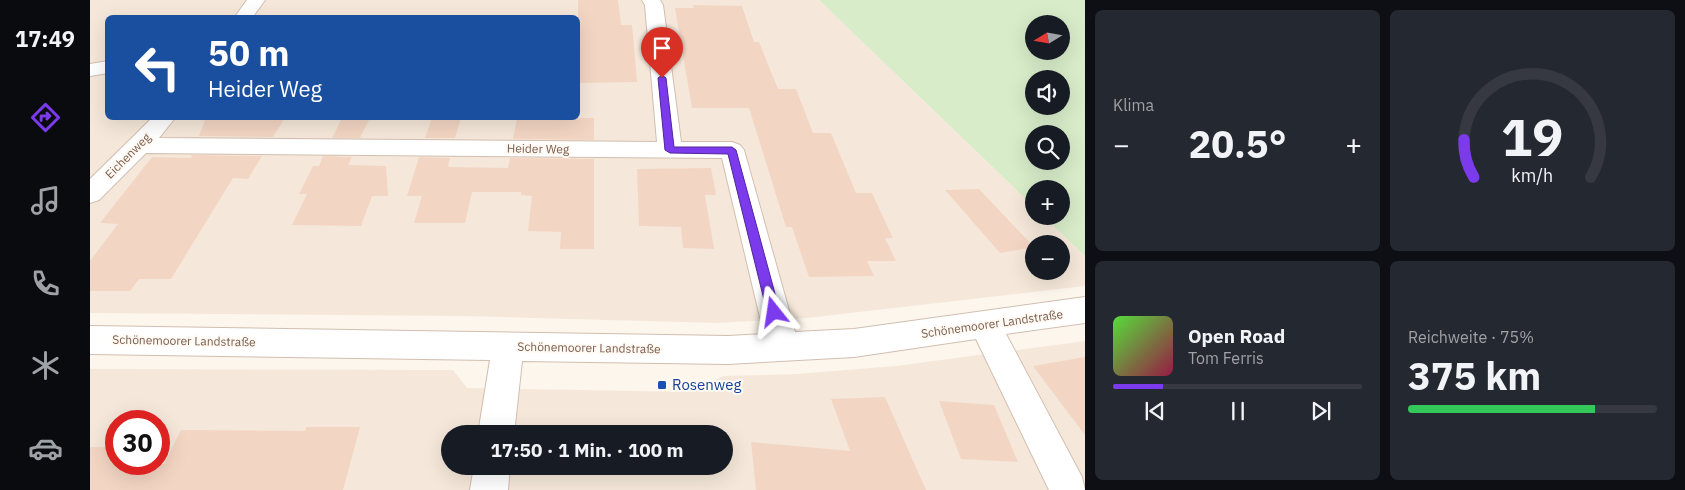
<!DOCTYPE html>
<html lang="de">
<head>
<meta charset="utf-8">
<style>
	:root { --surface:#171b24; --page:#242831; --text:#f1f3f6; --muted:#9ea1a6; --line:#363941; --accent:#7c3aed }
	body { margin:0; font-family:"IBM Plex Sans",sans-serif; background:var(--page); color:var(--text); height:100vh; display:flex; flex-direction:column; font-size:19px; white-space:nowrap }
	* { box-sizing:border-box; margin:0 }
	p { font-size:16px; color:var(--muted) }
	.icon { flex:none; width:28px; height:28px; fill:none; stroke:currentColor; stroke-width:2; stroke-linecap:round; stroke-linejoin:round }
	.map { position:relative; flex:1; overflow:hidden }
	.drawer { display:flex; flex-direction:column; gap:10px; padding:10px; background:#0d0f14; width:600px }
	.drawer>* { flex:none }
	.guide { position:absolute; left:15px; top:15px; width:475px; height:105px; border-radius:8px; box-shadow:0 5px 20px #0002; background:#1a4fa0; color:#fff; overflow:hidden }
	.needle { width:32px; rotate:259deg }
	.buttons { position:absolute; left:935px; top:15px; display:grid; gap:10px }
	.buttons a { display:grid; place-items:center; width:45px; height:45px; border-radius:50%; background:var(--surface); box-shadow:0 5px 20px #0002; font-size:25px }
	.speed { position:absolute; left:15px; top:410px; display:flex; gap:10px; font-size:25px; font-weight:700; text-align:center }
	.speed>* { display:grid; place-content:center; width:65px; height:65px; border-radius:50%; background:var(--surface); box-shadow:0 5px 20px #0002; line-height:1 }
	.speed .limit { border:8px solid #d22; background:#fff; color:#111 }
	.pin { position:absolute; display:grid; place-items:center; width:42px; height:42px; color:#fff; margin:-51px -21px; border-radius:50% 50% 50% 0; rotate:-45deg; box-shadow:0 0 5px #0007 }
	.pin .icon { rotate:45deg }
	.me { position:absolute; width:55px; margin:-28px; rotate:345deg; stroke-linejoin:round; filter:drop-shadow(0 0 4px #0008) }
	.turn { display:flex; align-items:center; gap:18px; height:105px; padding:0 20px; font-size:22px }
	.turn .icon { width:65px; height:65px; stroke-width:2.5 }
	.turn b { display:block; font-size:35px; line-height:42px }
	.big { font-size:38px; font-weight:700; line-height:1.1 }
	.drawer .tile { flex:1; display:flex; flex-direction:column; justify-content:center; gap:8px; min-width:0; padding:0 18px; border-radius:8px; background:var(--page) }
	.drawer .dial { align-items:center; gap:0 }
	.dial svg { height:130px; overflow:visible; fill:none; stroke:var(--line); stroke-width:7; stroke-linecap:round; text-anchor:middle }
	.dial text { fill:var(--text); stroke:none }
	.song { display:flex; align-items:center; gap:15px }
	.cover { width:60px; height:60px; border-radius:8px; background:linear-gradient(135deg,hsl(110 70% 55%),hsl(340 70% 35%)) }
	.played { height:5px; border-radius:2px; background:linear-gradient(90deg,var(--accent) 20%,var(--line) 20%) }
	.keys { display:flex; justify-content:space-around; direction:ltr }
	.heat { display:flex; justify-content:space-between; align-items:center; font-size:28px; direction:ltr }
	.charge { height:8px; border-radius:4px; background:linear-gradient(90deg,#34c759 75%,var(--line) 0) }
	.drawer .tiles { flex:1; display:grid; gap:10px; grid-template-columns:repeat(2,1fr) }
	.trip { position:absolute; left:351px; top:425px; width:292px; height:50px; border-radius:25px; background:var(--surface); box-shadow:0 5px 20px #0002; font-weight:700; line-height:50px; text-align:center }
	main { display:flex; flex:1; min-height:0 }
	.menu { display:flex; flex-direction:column; width:90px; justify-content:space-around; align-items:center; background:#090b0e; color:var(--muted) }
	.menu .icon { width:35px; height:35px }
	.menu .active { color:var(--accent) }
	.menu b { font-size:22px; color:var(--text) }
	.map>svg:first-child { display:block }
</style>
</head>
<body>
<main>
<nav class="menu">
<b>17:49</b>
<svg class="icon active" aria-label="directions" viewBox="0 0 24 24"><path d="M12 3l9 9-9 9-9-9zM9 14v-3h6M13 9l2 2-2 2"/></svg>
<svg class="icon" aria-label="music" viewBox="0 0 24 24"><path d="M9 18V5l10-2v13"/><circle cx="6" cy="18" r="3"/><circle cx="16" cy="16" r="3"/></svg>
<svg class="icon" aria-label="phone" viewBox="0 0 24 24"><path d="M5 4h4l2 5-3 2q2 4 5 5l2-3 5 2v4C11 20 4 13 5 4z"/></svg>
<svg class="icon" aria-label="climate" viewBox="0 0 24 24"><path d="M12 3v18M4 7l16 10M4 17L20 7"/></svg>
<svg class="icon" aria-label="car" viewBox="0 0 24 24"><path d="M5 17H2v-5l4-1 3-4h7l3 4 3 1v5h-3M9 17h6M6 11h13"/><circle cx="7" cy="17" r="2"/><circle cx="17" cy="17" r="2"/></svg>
</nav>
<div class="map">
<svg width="995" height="490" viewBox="0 0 995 490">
	<rect width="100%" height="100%" fill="#fdf6ec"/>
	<g fill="#f5e8da" fill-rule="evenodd">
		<path d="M 0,0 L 729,0 L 944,207 L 944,216 L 953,216 L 995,256 L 995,286 L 717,318 L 627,323 L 373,316 L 0,313 ZM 18,18 L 488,18 L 488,118 L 18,118 ZM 944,244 L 971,244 L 971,271 L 944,271 Z"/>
		<path d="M 995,341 L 995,490 L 0,490 L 0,369 L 363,370 L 377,388 L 603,392 L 633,376 L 707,374 L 806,366 ZM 26,421 L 69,421 L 69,464 L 26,464 ZM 360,434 L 635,434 L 635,466 L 360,466 Z"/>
	</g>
	<path fill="#d8ecc9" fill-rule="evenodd" d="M 729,0 L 995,0 L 995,256 L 953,216 L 971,216 L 971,189 L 944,189 L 944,207 ZM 944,24 L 971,24 L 971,51 L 944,51 ZM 944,79 L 971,79 L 971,106 L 944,106 ZM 944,134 L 971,134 L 971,161 L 944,161 Z"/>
	<g fill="#f3d5c3">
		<path d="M 488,0 L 528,0 L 531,25 L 542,25 L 547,82 L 488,83 Z"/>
		<path d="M 603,5 L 652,6 L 664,42 L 669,42 L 688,89 L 706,89 L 723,133 L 741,133 L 766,193 L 782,193 L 803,238 L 795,238 L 806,261 L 777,261 L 784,276 L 719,277 L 702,227 L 696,227 L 659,108 L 602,108 L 585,8 L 604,8 Z"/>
		<path d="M 116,118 L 195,118 L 183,137 L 109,136 Z"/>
		<path d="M 252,118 L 280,118 L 270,138 L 242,138 Z"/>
		<path d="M 342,118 L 371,118 L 365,138 L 335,138 Z"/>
		<path d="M 427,118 L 504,118 L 504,140 L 423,139 Z"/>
		<path d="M 102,155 L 172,156 L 158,179 L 143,178 L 81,279 L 49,279 L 40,291 L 0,291 L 0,261 L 28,224 L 10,223 L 62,157 L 101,158 Z"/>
		<path d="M 233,156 L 262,157 L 258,165 L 296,166 L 298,196 L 282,196 L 271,226 L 202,225 L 217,194 L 209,194 L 223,166 L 229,166 Z"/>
		<path d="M 329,157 L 360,158 L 358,166 L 360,167 L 418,168 L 420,158 L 504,159 L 504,249 L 470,249 L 471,232 L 438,231 L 442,196 L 431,195 L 431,192 L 382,192 L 375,223 L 324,223 L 332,196 L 317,196 Z"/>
		<path d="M 621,168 L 626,195 L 615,195 L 624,249 L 593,248 L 591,227 L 549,226 L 547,169 Z"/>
		<path d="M 889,189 L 944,247 L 910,253 L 855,190 Z"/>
		<path d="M 995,357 L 995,435 L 943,366 Z"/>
		<path d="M 795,397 L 836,490 L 666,490 L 661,442 L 760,451 L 741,399 Z"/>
		<path d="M 849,401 L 904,405 L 928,462 L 871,459 Z"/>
		<path d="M 216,427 L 270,427 L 253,490 L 0,490 L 0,447 L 26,447 L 26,464 L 74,464 L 91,430 L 215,431 Z"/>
	</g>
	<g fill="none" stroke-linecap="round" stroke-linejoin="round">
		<defs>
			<g id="minor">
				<path d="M 157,0 L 175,0 L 162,18 L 144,18 Z"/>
				<path d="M 552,0 L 570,0 L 573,5 L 591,142 L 642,142 L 650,145 L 654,150 L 705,332 L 764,329 L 995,297 L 995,323 L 916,334 L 992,477 L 995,490 L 959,490 L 886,339 L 764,357 L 638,364 L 432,361 L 424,434 L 388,434 L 400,360 L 0,354 L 0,326 L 638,336 L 674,334 L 632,158 L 56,153 L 9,200 L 0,203 L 0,179 L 62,118 L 85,118 L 69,138 L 567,142 L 555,5 Z"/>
				<path d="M 18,61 L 18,73 L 0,76 L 0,64 Z"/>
				<path d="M 384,466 L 420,466 L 418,490 L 380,490 Z"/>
			</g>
		</defs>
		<use href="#minor" stroke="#d1beb0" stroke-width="2"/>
		<use href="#minor" fill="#fff" fill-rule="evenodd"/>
	</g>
	<path fill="#7c3aed" stroke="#51269a" d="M 572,75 L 576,78 L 584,147 L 642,147 L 646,150 L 690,312 L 688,315 L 684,317 L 679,315 L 677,312 L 638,154 L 580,153 L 575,150 L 568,78 Z"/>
	<rect fill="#1a4fb4" stroke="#fffaf3" stroke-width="2" x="567" y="380" width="10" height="10" rx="2.5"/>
	<g text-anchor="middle" stroke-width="4" stroke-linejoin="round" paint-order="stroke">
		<g font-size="12" fill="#7a5c4d" stroke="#fffaf3">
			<text transform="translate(448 149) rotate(1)" y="4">Heider Weg</text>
			<text transform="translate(38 156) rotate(-45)" y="4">Eichenweg</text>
			<text transform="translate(902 324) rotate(-8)" y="4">Schönemoorer Landstraße</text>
			<text transform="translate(94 341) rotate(1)" y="4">Schönemoorer Landstraße</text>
			<text transform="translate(499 348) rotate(1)" y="4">Schönemoorer Landstraße</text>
		</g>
		<g font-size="15" fill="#164399" stroke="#fffaf3" text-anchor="start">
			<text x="582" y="390">Rosenweg</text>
		</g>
	</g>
</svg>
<div class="buttons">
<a><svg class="needle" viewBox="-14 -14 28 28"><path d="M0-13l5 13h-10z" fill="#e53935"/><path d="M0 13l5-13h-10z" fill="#9ea1a6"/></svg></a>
<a><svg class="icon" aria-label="sound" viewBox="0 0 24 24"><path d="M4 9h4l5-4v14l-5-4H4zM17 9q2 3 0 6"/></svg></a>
<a><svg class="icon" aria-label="search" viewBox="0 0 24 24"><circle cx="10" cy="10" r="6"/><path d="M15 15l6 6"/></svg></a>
<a>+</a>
<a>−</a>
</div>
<div class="speed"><div class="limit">30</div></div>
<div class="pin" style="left:572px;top:78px;background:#d93025"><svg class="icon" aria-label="arrive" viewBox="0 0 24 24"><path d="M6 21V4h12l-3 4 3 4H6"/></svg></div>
<svg class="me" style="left:684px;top:312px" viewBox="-20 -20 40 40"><path d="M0-17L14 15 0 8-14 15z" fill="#7c3aed" stroke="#fff" stroke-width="4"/></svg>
<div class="trip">17:50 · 1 Min. · 100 m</div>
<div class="guide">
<div class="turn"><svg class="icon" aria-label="left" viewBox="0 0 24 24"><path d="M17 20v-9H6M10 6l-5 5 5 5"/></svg><div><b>50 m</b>Heider Weg</div></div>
</div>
</div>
<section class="drawer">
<div class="tiles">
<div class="tile"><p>Klima</p>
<div class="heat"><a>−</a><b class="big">20.5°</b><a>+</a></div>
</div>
<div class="tile dial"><svg viewBox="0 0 100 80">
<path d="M14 69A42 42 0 1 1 86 69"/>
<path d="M14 69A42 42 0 0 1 8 46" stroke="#7c3aed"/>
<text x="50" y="56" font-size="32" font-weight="700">19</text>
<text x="50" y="72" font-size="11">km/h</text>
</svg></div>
<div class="tile">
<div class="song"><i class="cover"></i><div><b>Open Road</b><p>Tom Ferris</p></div></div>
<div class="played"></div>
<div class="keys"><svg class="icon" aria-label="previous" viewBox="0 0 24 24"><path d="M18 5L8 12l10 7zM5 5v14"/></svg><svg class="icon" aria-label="pause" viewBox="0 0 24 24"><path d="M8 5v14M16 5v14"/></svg><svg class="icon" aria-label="next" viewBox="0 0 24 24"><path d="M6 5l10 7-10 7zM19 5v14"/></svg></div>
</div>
<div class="tile"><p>Reichweite · 75%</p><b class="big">375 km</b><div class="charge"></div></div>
</div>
</section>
</main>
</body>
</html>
